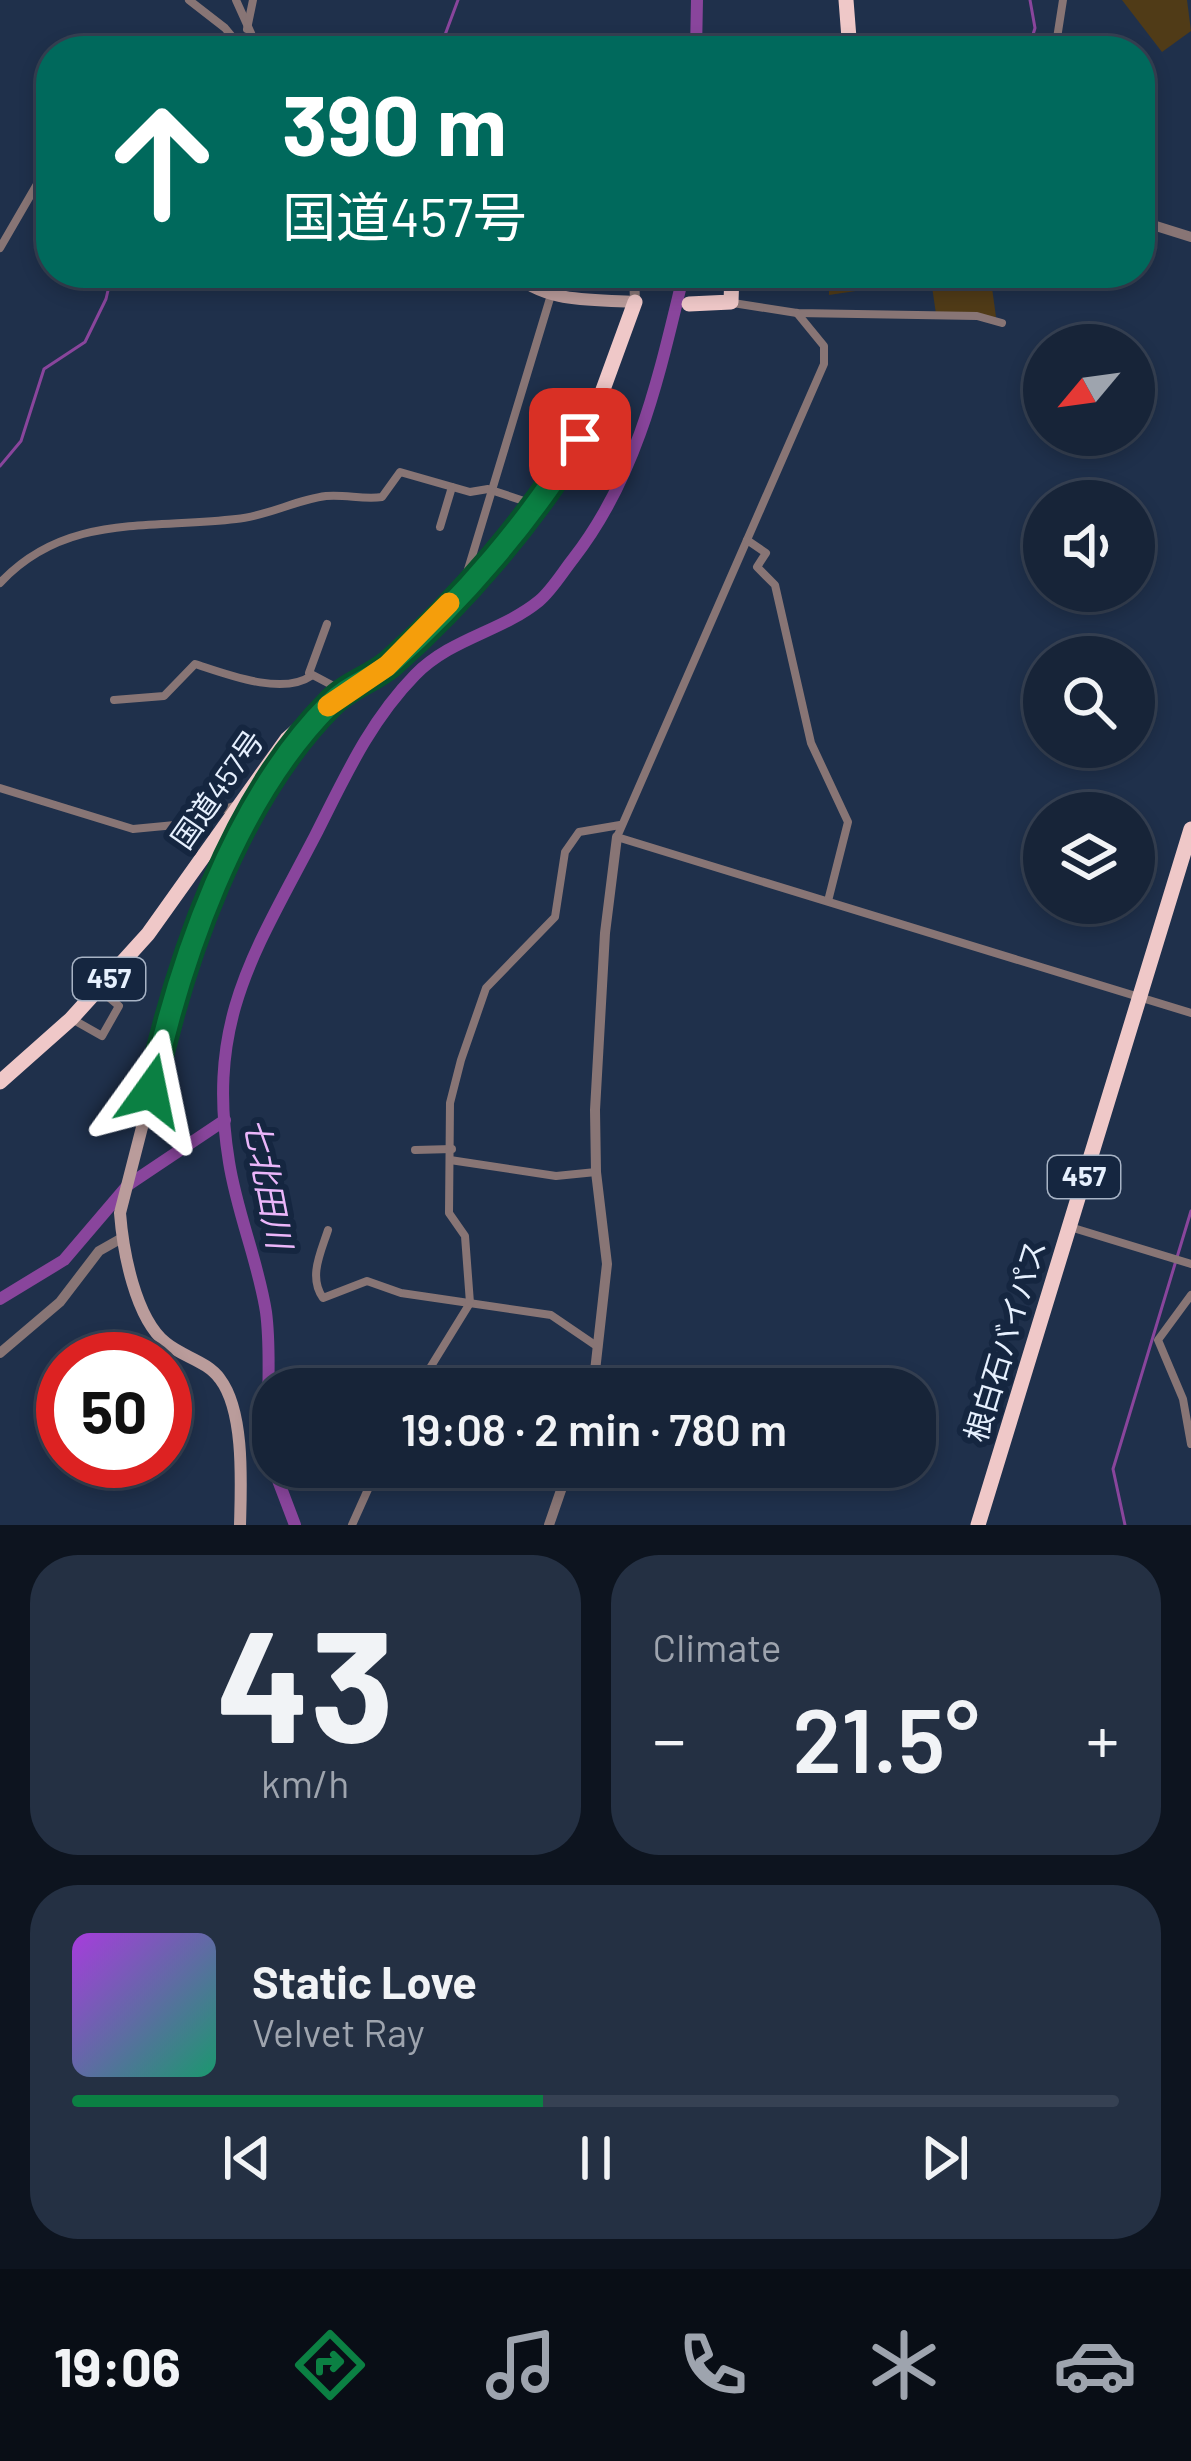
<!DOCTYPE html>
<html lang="en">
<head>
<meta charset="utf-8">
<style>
	:root { --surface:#172438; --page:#243043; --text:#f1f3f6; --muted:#9ea4ae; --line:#364153; --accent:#0b8043 }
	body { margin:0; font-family:Barlow,"Noto Sans JP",sans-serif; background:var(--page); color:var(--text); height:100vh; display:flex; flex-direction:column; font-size:45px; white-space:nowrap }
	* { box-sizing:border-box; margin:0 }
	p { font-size:39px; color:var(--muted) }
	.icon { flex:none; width:66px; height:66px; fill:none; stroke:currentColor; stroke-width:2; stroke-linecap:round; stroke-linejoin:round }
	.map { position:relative; height:1525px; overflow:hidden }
	.side { display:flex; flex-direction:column; gap:30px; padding:30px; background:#0d141f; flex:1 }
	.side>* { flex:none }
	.top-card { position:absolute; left:36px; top:36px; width:1119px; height:252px; border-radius:48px; box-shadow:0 6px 18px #0003,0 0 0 3px var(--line); background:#00695c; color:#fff; overflow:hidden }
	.needle { width:78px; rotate:241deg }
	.controls { position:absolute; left:1023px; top:324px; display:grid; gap:24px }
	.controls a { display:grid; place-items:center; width:132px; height:132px; border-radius:50%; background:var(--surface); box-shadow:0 6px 18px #0003,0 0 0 3px var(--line); font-size:60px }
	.speed { position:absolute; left:36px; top:1332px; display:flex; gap:24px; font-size:60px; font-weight:700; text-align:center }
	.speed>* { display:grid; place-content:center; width:156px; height:156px; border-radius:50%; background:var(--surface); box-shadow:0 6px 18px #0003,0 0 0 3px var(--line); line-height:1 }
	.speed .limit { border:18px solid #d22; background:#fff; color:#111 }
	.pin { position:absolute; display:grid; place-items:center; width:102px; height:102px; color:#fff; margin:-51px; border-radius:24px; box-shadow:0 6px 18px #0006 }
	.me { position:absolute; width:132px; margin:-66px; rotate:12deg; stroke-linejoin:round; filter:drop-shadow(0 0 9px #0008) }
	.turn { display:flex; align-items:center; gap:42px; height:252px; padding:0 48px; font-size:54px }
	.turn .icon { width:156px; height:156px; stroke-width:2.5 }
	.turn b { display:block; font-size:84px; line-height:102px }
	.big { font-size:90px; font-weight:600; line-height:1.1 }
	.side .card { flex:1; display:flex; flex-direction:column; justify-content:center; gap:18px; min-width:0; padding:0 42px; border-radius:48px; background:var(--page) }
	.side .dial { align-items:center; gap:0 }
	.dial b { font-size:156px; line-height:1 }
	.song { display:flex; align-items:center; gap:36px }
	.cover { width:144px; height:144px; border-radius:18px; background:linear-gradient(135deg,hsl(280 70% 55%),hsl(160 70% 35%)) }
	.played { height:12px; border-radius:6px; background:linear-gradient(90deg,var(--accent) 45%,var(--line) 45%) }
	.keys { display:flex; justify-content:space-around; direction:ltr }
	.heat { display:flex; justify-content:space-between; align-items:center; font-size:66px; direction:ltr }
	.side .tiles { flex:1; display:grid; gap:30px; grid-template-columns:1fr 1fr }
	.card:last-child { grid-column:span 2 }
	.trip { position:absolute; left:252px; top:1368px; width:684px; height:120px; border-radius:48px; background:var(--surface); box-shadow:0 6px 18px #0003,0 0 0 3px var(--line); font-weight:600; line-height:120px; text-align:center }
	.dock { display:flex; height:192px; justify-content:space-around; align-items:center; background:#090e16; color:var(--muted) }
	.dock .icon { width:84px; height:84px }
	.dock .selected { color:var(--accent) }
	.dock b { font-size:54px; color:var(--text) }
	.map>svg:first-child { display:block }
</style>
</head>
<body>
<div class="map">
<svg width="1191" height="1525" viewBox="0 0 1191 1525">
	<rect width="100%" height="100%" fill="#1f304b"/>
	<g fill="#503b17">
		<path d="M 1122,0 L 1187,0 L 1191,31 L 1162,52 Z"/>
		<path d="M 829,273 L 917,273 L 916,282 L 829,295 Z"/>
		<path d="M 930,273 L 990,273 L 996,317 L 936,314 Z"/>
	</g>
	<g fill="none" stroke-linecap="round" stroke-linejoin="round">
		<g stroke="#89459c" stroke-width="3">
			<path d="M 439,51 L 458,0"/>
			<path d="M 1028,51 L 1035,28 L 1030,0"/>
			<path d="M 0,466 L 21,441 L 44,369 L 85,342 L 106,299 L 112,273"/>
			<path d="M 1125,1525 L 1113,1469 L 1191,1211"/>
		</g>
		<g stroke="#89459c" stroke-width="12">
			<path d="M 696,51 L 697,0"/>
			<path d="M 0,1299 L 64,1260 L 128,1185 L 225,1120"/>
			<path d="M 273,1466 C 263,1415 273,1364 266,1312 C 258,1261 237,1213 229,1162 C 206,1021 253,955 315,836 C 344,779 369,722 415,675 C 451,638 501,632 539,601 C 552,590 562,573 573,559 C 639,474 659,375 684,273"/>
			<path d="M 273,1467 L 295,1525"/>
		</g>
		<g stroke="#887575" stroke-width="8">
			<path d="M 189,0 L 225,28 L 244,51"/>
			<path d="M 236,0 L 259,51"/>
			<path d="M 247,29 L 253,0"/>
			<path d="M 1055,51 L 1063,0"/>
			<path d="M 0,248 L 51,160"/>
			<path d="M 733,303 L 797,313 L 977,316 L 1002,323"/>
			<path d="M 797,313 L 824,346 L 824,364 L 617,837 L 1191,1013"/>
			<path d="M 440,527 L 452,487"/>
			<path d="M 747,540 L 766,553 L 757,567 L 775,585 L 811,743 L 848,822 L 828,901"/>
			<path d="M 0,583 C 65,513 150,529 236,519 C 268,516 295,500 326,496 C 345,494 364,500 382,497 L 400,472 L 470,492 L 488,489 L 533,504"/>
			<path d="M 463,586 L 551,295"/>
			<path d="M 327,624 L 309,673 L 343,691"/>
			<path d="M 114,700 L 164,696 L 195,664 C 226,674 282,696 311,676"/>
			<path d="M 0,788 L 133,829 L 175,825 L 237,805"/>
			<path d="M 72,1019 L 102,1036 L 119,1006 L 100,990"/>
			<path d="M 415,1150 L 452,1149"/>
			<path d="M 450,1160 L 556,1176 L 596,1172"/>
			<path d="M 1070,1227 L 1191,1264"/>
			<path d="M 328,1230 C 321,1252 308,1277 323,1298 L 367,1281 L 401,1293 L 551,1315 L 598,1347"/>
			<path d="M 1191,1295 L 1158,1340 L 1183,1399 L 1191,1444"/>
			<path d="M 417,1389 L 470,1303 L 465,1236 L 449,1213 L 450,1103 L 461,1060 L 486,988 L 555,917 L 565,852 L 579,832 L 620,825"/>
			<path d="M 352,1525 L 378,1467"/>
		</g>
		<g stroke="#887575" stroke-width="10">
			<path d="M 1140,221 L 1191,237"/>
			<path d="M 634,273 L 635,302"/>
			<path d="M 0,1353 L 60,1302 L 99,1251 L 122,1238"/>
			<path d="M 593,1389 L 607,1264 L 596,1172 L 595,1110 L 605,933 L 617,837"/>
			<path d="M 549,1525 L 569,1467"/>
		</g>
		<g stroke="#ba9c9b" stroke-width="12">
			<path d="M 513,273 C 546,304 593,299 635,302"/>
			<path d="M 240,1525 C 241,1485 245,1412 220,1379 C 207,1361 183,1357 166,1343 C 135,1318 123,1251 120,1213 L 186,956 L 242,829 L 309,729"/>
		</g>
		<g stroke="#efc8c8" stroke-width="15">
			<path d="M 846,0 L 850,51"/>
			<path d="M 689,304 L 731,302 L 732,273"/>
			<path d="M 0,1082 L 71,1019 L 148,934 L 287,739 L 296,731 L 309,729 L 331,703 L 387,666 L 418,638 L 535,505 L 593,417 L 635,302"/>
			<path d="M 978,1525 L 1191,829"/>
		</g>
	</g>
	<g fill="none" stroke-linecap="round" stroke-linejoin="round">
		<defs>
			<path id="route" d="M 151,1091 C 179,962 234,800 330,704 C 347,686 372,679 391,663 C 462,600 531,520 580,439"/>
		</defs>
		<use href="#route" stroke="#07532c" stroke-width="30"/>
		<use href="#route" stroke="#0b8043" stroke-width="21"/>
		<path stroke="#f59e0b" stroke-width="21" d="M 328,706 L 387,666 L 449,603"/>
	</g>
	<g text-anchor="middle" stroke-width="12" stroke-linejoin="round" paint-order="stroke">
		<g fill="#152640" stroke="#a7b3c5" stroke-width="3">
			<rect x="73" y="958" width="72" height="42" rx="9"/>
			<rect x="1048" y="1156" width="72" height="42" rx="9"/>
		</g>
		<g font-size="27" font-weight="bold" fill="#e6f0fe">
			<text x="109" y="988">457</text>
			<text x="1084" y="1186">457</text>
		</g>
		<g font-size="30" fill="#e6f0fe" stroke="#152640">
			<text transform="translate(218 790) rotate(-55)" y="10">国道457号</text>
			<text transform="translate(1006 1341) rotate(-73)" y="10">根白石バイパス</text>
		</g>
		<g font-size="33" font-style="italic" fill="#ebb6fa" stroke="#152640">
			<text transform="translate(268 1183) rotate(79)" y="12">七北田川</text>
		</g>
	</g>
</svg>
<div class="controls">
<a><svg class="needle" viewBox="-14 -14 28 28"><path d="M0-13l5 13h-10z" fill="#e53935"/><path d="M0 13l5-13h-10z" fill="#9ea4ae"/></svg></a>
<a><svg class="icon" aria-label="sound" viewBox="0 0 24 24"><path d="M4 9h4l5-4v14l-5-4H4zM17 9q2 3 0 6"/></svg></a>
<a><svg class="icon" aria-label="search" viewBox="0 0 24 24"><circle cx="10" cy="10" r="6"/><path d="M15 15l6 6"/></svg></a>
<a><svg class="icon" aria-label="layers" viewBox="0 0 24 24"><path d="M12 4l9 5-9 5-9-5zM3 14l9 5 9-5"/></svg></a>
</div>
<div class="speed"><div class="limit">50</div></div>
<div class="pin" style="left:580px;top:439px;background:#d93025"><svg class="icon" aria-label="arrive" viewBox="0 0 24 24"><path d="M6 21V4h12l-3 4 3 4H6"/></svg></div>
<svg class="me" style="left:151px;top:1091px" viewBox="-20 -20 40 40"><path d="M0-17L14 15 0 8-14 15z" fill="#0b8043" stroke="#fff" stroke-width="4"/></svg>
<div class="trip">19:08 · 2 min · 780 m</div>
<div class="top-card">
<div class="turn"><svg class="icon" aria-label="ahead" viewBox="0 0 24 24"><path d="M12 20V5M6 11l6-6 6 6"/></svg><div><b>390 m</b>国道457号</div></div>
</div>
</div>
<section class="side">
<div class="tiles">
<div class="card dial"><b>43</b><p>km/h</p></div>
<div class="card"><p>Climate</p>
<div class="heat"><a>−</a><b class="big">21.5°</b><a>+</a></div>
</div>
<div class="card">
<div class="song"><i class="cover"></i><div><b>Static Love</b><p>Velvet Ray</p></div></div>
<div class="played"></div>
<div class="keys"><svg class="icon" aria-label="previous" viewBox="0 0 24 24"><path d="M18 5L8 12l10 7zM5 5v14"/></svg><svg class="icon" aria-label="pause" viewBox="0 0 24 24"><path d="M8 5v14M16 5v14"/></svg><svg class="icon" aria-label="next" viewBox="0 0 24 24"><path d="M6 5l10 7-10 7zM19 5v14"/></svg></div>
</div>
</div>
</section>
<nav class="dock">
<b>19:06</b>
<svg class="icon selected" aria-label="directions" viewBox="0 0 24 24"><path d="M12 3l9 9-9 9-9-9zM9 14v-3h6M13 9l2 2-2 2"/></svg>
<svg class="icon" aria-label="music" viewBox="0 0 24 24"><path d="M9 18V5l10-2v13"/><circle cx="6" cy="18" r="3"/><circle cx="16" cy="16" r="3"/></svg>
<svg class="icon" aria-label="phone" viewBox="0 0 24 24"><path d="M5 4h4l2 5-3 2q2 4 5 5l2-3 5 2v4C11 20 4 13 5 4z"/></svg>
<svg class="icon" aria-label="climate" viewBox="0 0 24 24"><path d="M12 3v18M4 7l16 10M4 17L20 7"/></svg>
<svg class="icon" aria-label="car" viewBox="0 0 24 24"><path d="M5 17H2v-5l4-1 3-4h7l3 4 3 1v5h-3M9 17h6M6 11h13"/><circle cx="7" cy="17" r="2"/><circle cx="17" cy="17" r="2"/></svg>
</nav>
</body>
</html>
